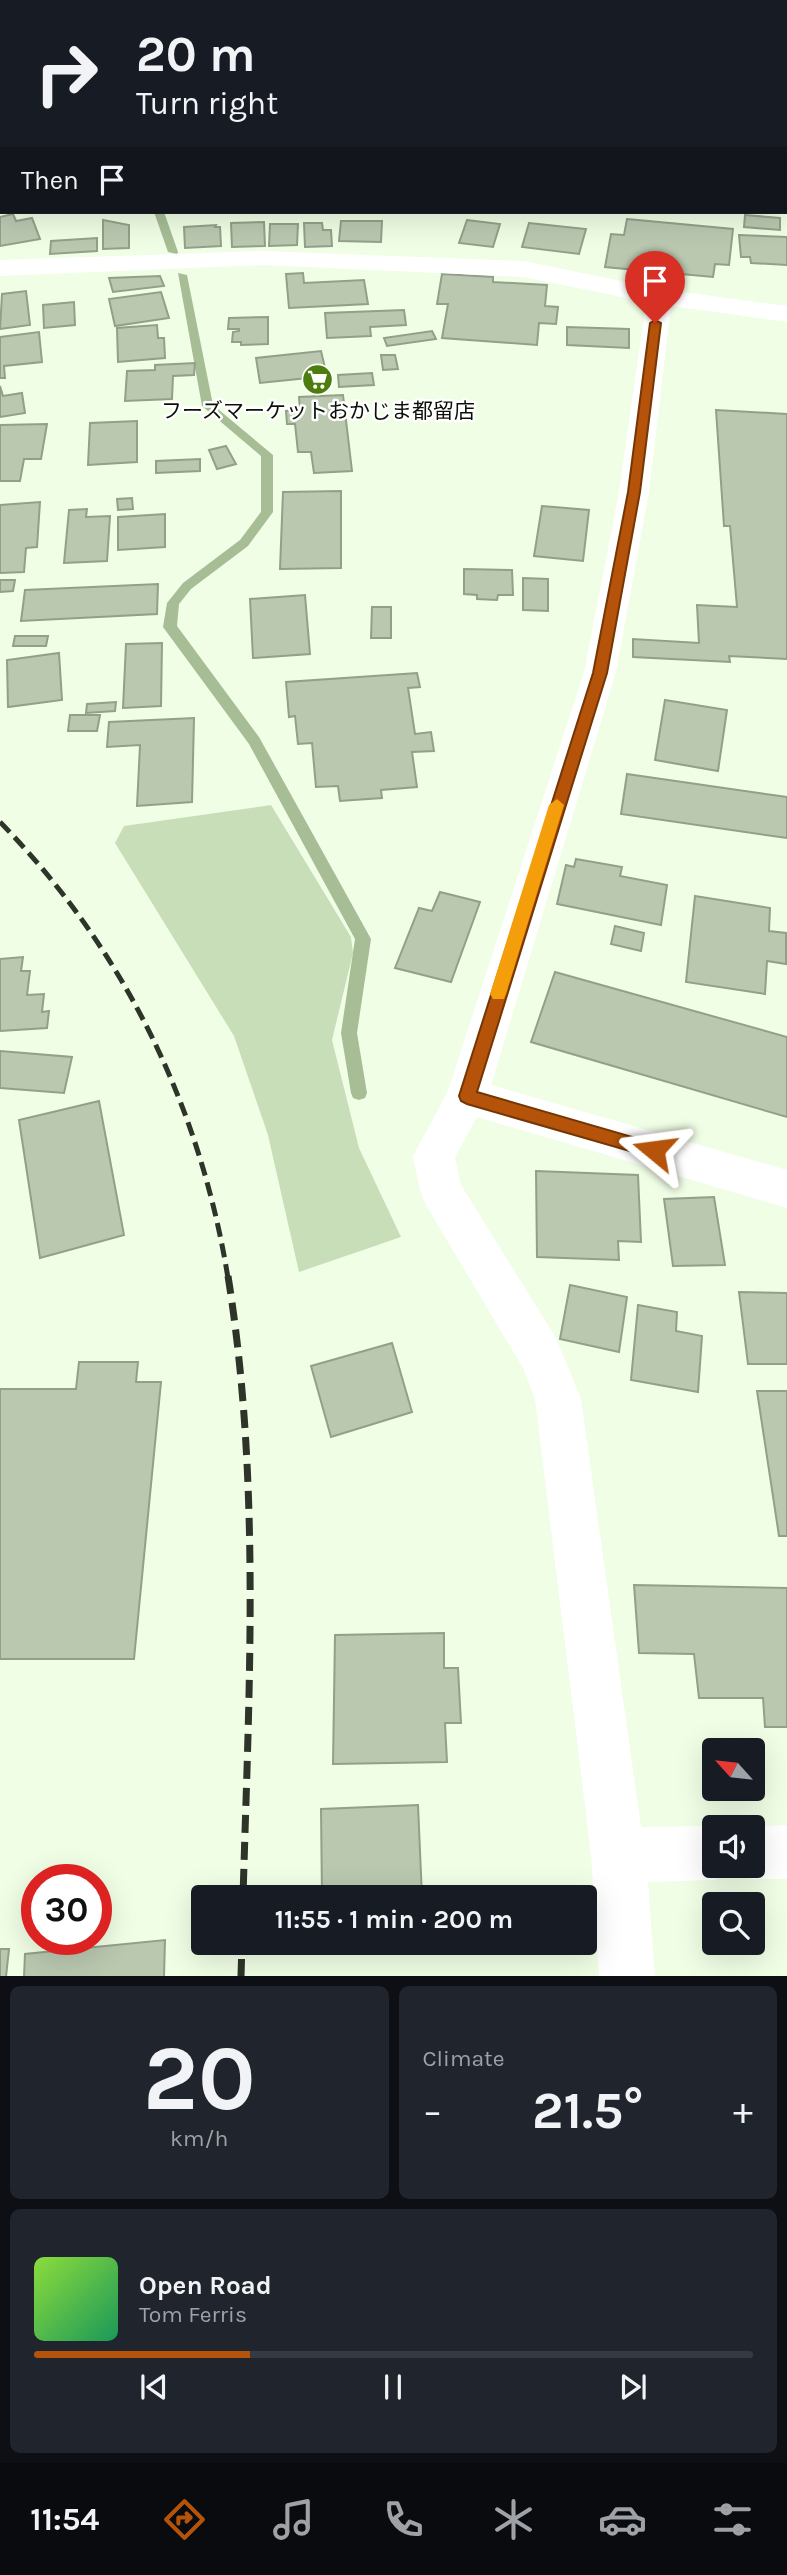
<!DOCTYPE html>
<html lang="en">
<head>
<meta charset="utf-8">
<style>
	:root { --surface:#171b24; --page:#20242c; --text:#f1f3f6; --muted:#9ea1a6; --line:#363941; --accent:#b45309 }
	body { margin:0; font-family:Karla,"Noto Sans JP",sans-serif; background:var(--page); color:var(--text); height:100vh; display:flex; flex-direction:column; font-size:26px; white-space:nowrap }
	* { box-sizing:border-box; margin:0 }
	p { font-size:23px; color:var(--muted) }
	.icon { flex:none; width:38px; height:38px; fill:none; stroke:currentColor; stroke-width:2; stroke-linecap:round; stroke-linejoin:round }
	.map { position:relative; height:1976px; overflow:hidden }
	.side { display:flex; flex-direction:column; gap:10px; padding:10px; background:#0d0f14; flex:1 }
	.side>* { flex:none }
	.hud { position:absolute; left:0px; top:0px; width:788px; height:214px; box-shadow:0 7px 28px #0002; background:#171b24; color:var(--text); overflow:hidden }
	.needle { width:46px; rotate:297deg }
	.controls { position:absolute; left:702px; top:1738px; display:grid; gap:14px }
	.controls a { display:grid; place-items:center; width:63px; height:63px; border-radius:7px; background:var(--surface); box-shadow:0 7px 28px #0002; font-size:35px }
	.speed { position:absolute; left:21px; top:1864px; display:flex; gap:14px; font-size:35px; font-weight:700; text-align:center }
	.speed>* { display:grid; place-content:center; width:91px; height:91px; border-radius:50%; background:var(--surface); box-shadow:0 7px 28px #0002; line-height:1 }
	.speed .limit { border:10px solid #d22; background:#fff; color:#111 }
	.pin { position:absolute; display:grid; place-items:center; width:60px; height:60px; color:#fff; margin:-72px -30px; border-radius:50% 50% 50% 0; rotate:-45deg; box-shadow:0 0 7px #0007 }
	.pin .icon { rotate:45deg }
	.me { position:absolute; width:77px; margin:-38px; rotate:286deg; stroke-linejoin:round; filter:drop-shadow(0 0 5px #0008) }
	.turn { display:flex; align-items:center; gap:24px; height:147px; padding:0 21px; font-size:32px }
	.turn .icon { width:91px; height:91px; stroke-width:2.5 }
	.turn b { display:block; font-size:49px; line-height:60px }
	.then { display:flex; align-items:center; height:66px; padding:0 21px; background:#0003; gap:14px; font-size:26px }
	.big { font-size:52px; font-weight:700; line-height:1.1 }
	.side .tile { flex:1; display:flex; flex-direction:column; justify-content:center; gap:10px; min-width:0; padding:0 24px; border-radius:10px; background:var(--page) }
	.side .dial { align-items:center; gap:0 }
	.dial b { font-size:91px; line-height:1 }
	.song { display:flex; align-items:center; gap:21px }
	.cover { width:84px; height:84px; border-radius:10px; background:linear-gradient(135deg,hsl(90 70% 55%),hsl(150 70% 35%)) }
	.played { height:7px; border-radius:4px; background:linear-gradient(90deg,var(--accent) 30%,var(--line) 30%) }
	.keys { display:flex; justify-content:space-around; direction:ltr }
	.heat { display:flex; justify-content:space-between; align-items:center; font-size:38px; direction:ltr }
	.side .tiles { flex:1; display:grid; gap:10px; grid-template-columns:1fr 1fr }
	.tile:last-child { grid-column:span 2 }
	.trip { position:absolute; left:191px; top:1885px; width:406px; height:70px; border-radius:7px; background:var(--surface); box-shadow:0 7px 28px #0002; font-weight:700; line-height:70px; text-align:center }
	.tabs { display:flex; height:112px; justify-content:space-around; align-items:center; background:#090b0e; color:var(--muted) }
	.tabs .icon { width:49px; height:49px }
	.tabs .selected { color:var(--accent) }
	.tabs b { font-size:32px; color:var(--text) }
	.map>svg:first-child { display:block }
</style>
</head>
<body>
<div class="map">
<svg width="787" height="1977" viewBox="0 0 787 1977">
	<rect width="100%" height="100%" fill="#f0fee5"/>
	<path fill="#e2f4d4" d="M 160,0 L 754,0 L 754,2 L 159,2 Z"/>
	<path fill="#c8deb8" d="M 271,805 L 351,937 L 353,953 L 332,1040 L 359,1148 L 401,1237 L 299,1272 L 268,1135 L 234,1036 L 115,843 L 124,826 Z"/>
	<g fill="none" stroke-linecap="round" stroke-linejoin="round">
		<g fill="#a6bd95" fill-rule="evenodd">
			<rect x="150" y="0" width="8" height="2"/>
			<path d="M 154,212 L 164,212 L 178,252 L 177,254 L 168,252 Z"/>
			<path d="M 178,273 L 187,275 L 213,405 L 273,455 L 273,512 L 248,546 L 191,589 L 179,604 L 177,626 L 259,737 L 371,939 L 357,1033 L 367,1093 L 365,1098 L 359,1100 L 353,1098 L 351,1093 L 341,1033 L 355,939 L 249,744 L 163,627 L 167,603 L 183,583 L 240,540 L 261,512 L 261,456 L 202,406 Z"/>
		</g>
	</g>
	<g fill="#bac8b0" stroke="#93a089" stroke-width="2">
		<path d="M 233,0 L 300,0 L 301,2 L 215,2 Z"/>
		<path d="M 412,0 L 542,0 L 528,2 Z"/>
		<path d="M 13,214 L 16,221 L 32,218 L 40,239 L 0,246 L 0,217 Z"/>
		<path d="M 745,215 L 780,218 L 780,230 L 744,227 Z"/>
		<path d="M 627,219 L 733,229 L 729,265 L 715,264 L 713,277 L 605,267 L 611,234 L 624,235 Z"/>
		<path d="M 103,220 L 129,225 L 129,248 L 103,249 Z"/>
		<path d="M 467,220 L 500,224 L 493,247 L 459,243 Z"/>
		<path d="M 341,221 L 382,221 L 381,242 L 339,241 Z"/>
		<path d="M 264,222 L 265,246 L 232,247 L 231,223 Z"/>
		<path d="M 304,223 L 322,223 L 323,230 L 331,230 L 332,246 L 305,247 Z"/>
		<path d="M 529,223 L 586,229 L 579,254 L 522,247 Z"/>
		<path d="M 270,224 L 298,224 L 297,245 L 269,246 Z"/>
		<path d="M 216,225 L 215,227 L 220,227 L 221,246 L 185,248 L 184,227 Z"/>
		<path d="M 739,235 L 787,237 L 787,265 L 751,263 L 750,257 L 741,257 Z"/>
		<path d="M 97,238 L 97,251 L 50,254 L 51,241 Z"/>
		<path d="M 303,273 L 304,283 L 364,280 L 368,304 L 289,308 L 286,274 Z"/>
		<path d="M 442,274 L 493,277 L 493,282 L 547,285 L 545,306 L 558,307 L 556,324 L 539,323 L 537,345 L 442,338 L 448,304 L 437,304 Z"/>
		<path d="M 160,276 L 164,286 L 113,292 L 109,278 Z"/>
		<path d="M 26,291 L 30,325 L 0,329 L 2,294 Z"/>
		<path d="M 161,292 L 169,318 L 115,326 L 109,299 Z"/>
		<path d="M 74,302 L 75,325 L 44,328 L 43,305 Z"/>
		<path d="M 404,310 L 406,325 L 370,327 L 371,336 L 327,338 L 325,313 Z"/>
		<path d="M 268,317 L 268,344 L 241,345 L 241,342 L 232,342 L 233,332 L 239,331 L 239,329 L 228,329 L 229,318 Z"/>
		<path d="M 157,325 L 158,338 L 164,338 L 165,358 L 118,362 L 117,328 Z"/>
		<path d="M 567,327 L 629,329 L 629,348 L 567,345 Z"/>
		<path d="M 432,331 L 436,339 L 387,346 L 384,338 Z"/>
		<path d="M 39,332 L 42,362 L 4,366 L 5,378 L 0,378 L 0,337 Z"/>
		<path d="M 321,351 L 327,376 L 260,383 L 256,358 Z"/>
		<path d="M 381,355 L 395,355 L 398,369 L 383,370 Z"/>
		<path d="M 195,363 L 194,375 L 173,376 L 172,399 L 125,401 L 127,371 L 155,370 L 155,365 Z"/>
		<path d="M 372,373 L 374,385 L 339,387 L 338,375 Z"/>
		<path d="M 0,386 L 3,396 L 22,393 L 25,413 L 0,417 Z"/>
		<path d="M 343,395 L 352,471 L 314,473 L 311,452 L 298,452 L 295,424 L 287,424 L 286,411 L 300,410 L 299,397 Z"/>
		<path d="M 716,410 L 787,414 L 787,659 L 729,656 L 730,662 L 633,657 L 633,639 L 699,643 L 697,605 L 737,607 L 730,526 L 724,526 Z"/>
		<path d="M 137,421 L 137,462 L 88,465 L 90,423 Z"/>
		<path d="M 47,424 L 41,459 L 24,459 L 20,481 L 0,481 L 0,425 Z"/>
		<path d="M 226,446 L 236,464 L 217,469 L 209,450 Z"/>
		<path d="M 200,459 L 200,471 L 156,473 L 156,461 Z"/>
		<path d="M 341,491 L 341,568 L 280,569 L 283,492 Z"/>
		<path d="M 132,498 L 133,509 L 118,510 L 117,499 Z"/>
		<path d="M 40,502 L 37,547 L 26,548 L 24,572 L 0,573 L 0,505 Z"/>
		<path d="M 542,506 L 589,510 L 583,561 L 534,556 Z"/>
		<path d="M 87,509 L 86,517 L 110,516 L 107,561 L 64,563 L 69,510 Z"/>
		<path d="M 165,514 L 165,547 L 118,550 L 118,517 Z"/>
		<path d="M 464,569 L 512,570 L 513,595 L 498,595 L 497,600 L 477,599 L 477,595 L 464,594 Z"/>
		<path d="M 523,578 L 548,579 L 548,611 L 523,610 Z"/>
		<path d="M 0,580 L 15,580 L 13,591 L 0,592 Z"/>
		<path d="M 158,584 L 157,614 L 21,621 L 25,590 Z"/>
		<path d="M 305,595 L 310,654 L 253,658 L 250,599 Z"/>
		<path d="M 372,607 L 391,607 L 391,638 L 371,638 Z"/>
		<path d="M 15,636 L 48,636 L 46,646 L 13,646 Z"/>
		<path d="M 162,643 L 161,706 L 123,708 L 126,644 Z"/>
		<path d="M 59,653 L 62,700 L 8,707 L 7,660 Z"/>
		<path d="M 417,673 L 420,687 L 408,688 L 415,734 L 431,732 L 434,751 L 412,752 L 417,787 L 381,790 L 382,798 L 340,801 L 338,786 L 316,787 L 312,743 L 298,744 L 295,716 L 289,717 L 286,682 Z"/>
		<path d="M 665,700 L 727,710 L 718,771 L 655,760 Z"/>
		<path d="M 116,702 L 115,711 L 86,713 L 87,704 Z"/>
		<path d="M 70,715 L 100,715 L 97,731 L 68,731 Z"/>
		<path d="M 194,718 L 192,802 L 137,806 L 140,745 L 107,747 L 109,722 Z"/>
		<path d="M 627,774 L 787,797 L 787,838 L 621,814 Z"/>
		<path d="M 576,859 L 622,867 L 620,876 L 667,885 L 661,925 L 557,904 L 566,865 L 574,867 Z"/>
		<path d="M 440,892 L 480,902 L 451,982 L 395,968 L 419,908 L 432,911 Z"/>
		<path d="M 695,896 L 770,908 L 769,931 L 786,933 L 786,964 L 767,961 L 765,994 L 686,982 Z"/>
		<path d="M 615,926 L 644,933 L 641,951 L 611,944 Z"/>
		<path d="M 23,957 L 21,971 L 30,971 L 27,995 L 44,994 L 42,1012 L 49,1011 L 47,1028 L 0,1031 L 0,959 Z"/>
		<path d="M 555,972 L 787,1037 L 787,1117 L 531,1042 Z"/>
		<path d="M 0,1051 L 72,1057 L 64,1093 L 0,1088 Z"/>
		<path d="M 99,1101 L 124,1235 L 40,1258 L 19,1120 Z"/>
		<path d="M 536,1171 L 638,1175 L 641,1242 L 618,1241 L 619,1260 L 537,1257 Z"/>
		<path d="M 714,1197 L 725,1265 L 673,1266 L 664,1199 Z"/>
		<path d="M 570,1285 L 627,1297 L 619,1352 L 560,1339 Z"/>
		<path d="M 739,1292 L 787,1293 L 787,1364 L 748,1364 Z"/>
		<path d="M 638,1305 L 677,1312 L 676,1331 L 702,1336 L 698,1392 L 631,1380 Z"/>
		<path d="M 392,1343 L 412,1412 L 331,1437 L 311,1366 Z"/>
		<path d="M 79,1362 L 138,1362 L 136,1382 L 161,1382 L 134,1659 L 0,1659 L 0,1389 L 76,1389 Z"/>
		<path d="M 757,1391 L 787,1391 L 787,1536 L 779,1536 Z"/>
		<path d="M 634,1585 L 787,1588 L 787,1727 L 765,1727 L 763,1698 L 699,1698 L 694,1654 L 639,1653 Z"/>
		<path d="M 444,1633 L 444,1668 L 458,1668 L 461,1723 L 445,1723 L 447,1762 L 333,1764 L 335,1635 Z"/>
		<path d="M 418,1805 L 422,1897 L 322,1897 L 321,1809 Z"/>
		<path d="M 165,1940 L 164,1977 L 24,1977 L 25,1954 Z"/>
		<path d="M 0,1949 L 9,1949 L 6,1977 L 0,1977 Z"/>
	</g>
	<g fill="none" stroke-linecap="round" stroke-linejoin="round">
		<g fill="#fff" fill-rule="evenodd">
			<path d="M 0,0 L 10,2 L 2,2 L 2,11 Z"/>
			<rect x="764" y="0" width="20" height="2"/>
			<rect x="786" y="23" width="1" height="14"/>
			<path d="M 263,251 L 524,261 L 660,289 L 787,306 L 787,322 L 671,306 L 649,492 L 616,672 L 491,1085 L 787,1170 L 787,1208 L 477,1117 L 455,1157 L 461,1185 L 556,1338 L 581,1399 L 641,1827 L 714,1826 L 717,1827 L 714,1827 L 714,1866 L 752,1866 L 752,1827 L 747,1827 L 787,1825 L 787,1879 L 752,1879 L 734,1872 L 714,1880 L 648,1882 L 655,1977 L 599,1977 L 591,1855 L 535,1399 L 523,1368 L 426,1205 L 420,1191 L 413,1156 L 448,1091 L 584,672 L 619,492 L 646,302 L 524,277 L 263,265 L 0,276 L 0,260 Z"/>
		</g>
		<g fill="#fff" fill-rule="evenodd">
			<rect x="3" y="0" width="20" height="2"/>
			<path d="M 0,36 L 2,36 L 0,54 Z"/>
		</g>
		<path stroke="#2e3429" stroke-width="5" stroke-dasharray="14 7" stroke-linecap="butt" d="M 0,822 C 123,948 200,1105 228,1278"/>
		<g stroke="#2e3429" stroke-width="7" stroke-dasharray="18 9" stroke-linecap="butt">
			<path d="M 228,1276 C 261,1482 249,1690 243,1897"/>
			<path d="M 241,1977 L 242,1942"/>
		</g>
	</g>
	<path fill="#b45309" stroke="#753606" stroke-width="2" d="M 655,320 L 661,323 L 640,492 L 607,673 L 477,1092 L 660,1145 L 662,1150 L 660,1156 L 654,1158 L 467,1104 L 461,1101 L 459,1096 L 593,673 L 628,492 L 650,323 Z"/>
	<path fill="#f59e0b" d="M 557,799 L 564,805 L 506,994 L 504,999 L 493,999 L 490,994 L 549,805 Z"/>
	<defs>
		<symbol id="supermarket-disc" viewBox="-11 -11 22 22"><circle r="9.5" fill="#4d7e0d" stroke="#fff"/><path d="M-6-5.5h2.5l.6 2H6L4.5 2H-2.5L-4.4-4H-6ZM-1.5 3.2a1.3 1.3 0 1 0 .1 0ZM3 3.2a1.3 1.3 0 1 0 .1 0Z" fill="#fff"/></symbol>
	</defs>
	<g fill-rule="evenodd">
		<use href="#supermarket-disc" x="300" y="362" width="35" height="35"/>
	</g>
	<g text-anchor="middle" stroke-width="5" stroke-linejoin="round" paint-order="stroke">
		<g font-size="21" fill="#0b0f07" stroke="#fff">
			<text x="318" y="418">フーズマーケットおかじま都留店</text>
		</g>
	</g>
</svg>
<div class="controls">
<a><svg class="needle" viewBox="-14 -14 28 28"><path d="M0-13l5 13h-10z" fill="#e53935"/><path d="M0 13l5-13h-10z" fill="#9ea1a6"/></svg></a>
<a><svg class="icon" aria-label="sound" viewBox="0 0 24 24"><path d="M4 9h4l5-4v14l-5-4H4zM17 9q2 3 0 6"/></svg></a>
<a><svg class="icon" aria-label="search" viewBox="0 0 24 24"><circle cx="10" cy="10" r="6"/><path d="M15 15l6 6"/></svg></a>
</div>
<div class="speed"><div class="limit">30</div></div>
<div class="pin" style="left:655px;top:323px;background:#d93025"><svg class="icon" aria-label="arrive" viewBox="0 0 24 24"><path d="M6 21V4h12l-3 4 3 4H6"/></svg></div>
<svg class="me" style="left:654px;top:1150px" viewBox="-20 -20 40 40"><path d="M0-17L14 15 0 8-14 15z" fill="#b45309" stroke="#fff" stroke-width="4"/></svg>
<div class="trip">11:55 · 1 min · 200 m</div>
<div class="hud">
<div class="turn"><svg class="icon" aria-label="right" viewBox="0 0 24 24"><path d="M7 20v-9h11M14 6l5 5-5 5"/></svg><div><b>20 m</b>Turn right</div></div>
<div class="then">Then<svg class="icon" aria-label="arrive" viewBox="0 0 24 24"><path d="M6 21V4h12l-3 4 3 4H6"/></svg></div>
</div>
</div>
<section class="side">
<div class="tiles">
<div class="tile dial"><b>20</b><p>km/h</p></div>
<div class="tile"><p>Climate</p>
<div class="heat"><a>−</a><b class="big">21.5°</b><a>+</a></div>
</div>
<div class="tile">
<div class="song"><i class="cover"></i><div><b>Open Road</b><p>Tom Ferris</p></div></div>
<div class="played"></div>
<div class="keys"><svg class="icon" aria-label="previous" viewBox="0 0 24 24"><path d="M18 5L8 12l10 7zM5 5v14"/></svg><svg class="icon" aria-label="pause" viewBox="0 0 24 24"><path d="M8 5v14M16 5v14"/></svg><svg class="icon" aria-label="next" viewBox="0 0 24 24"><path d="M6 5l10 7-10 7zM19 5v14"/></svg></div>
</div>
</div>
</section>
<nav class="tabs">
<b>11:54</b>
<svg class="icon selected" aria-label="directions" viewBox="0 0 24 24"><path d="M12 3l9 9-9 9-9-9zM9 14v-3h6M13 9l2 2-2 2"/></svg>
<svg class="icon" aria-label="music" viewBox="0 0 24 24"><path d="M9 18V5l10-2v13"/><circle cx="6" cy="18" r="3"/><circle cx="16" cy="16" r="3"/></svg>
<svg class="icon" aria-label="phone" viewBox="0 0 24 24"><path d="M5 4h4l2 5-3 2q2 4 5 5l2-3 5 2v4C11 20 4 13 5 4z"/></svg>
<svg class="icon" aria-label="climate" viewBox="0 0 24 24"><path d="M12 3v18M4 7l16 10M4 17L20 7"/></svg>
<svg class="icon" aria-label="car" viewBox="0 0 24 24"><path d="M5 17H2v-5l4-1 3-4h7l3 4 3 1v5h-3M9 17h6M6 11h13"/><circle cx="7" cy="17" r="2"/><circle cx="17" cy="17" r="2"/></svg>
<svg class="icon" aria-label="filters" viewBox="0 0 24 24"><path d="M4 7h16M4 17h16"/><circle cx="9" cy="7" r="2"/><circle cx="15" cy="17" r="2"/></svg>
</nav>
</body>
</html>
